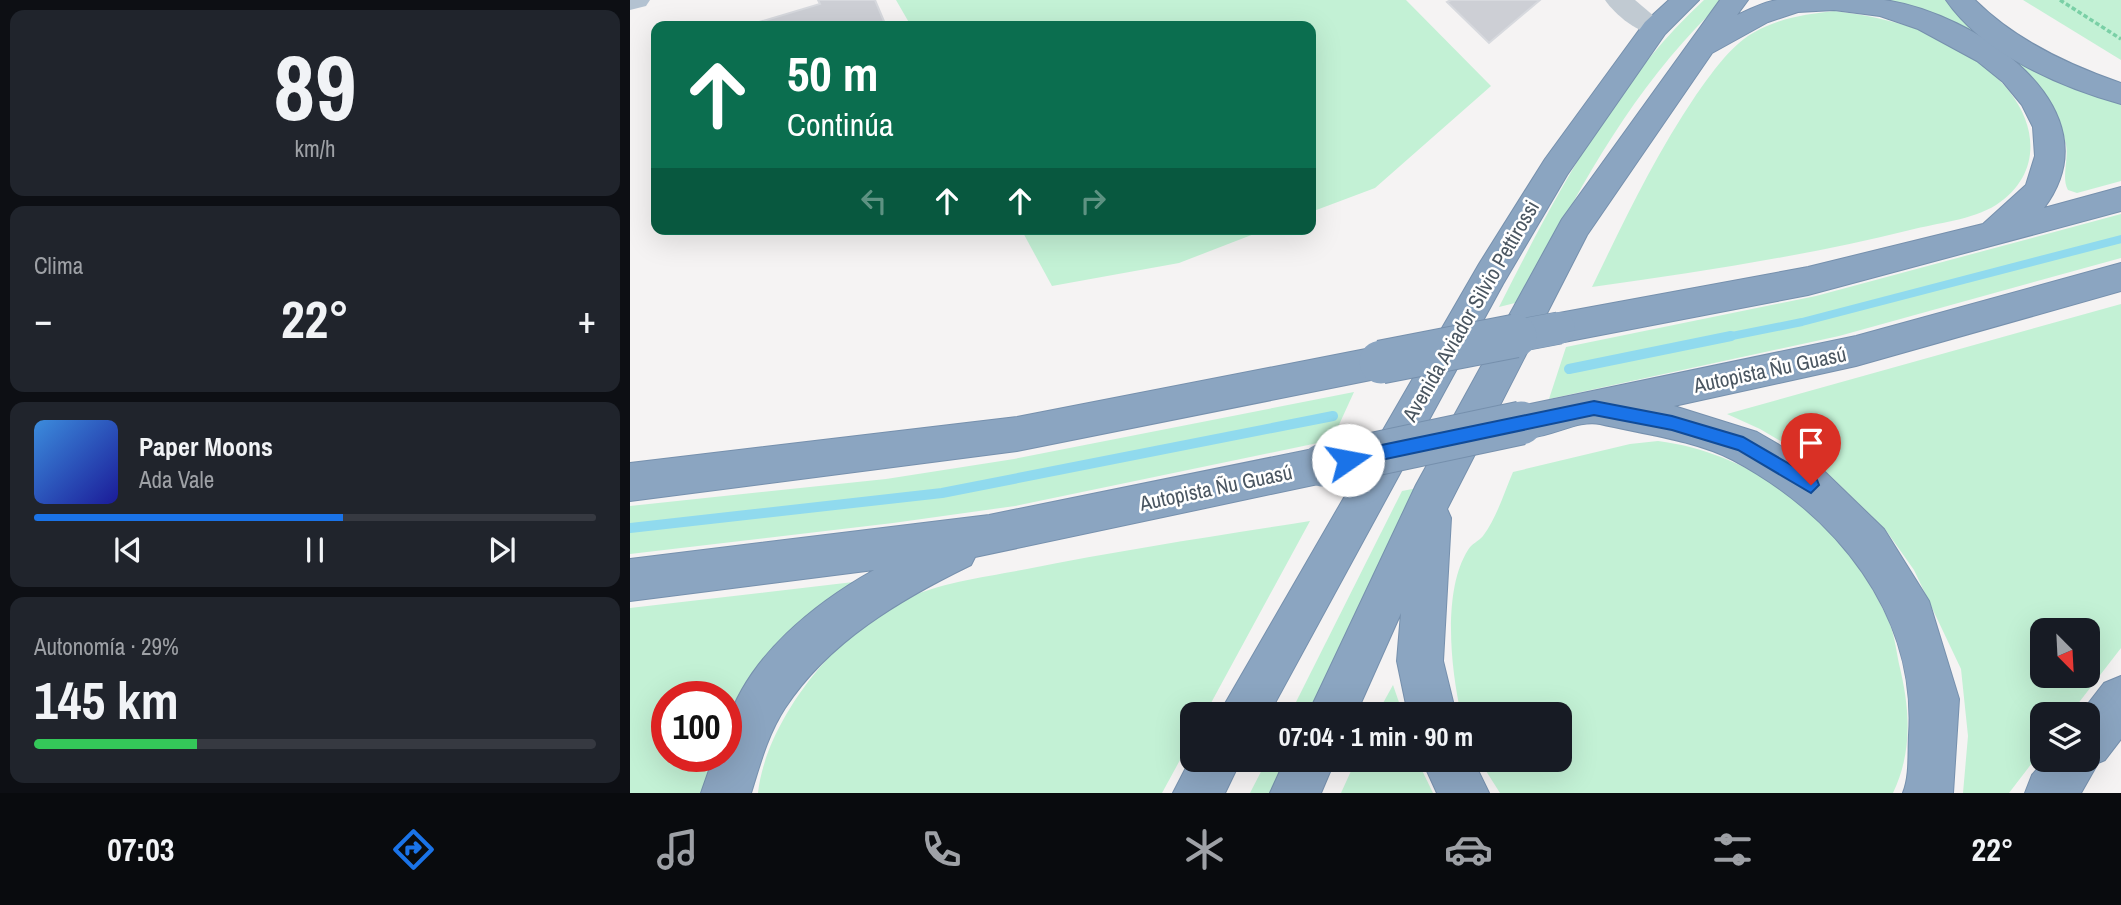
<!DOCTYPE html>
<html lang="es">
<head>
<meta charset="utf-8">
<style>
	:root { --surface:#171b24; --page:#20242c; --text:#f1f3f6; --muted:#9ea1a6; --line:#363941; --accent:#1a73e8 }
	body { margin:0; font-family:"Archivo Narrow",sans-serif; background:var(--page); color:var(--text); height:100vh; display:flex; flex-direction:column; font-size:26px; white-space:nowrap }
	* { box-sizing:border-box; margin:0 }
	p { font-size:23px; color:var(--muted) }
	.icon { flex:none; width:38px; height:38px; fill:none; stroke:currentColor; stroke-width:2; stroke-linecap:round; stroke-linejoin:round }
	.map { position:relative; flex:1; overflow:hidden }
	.drawer { display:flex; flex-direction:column; gap:10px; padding:10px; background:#0d0f14; width:630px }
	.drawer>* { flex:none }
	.banner { position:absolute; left:21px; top:21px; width:665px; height:214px; border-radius:14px; box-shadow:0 7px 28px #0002; background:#0b6e4f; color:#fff; overflow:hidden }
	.needle { width:46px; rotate:156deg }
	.buttons { position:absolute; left:1400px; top:618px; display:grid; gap:14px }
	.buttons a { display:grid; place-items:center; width:70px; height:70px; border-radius:14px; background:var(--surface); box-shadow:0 7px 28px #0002; font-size:35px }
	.speed { position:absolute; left:21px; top:681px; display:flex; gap:14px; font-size:35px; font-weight:700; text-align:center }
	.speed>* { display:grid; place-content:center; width:91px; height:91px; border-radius:50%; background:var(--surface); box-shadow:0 7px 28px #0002; line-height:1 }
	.speed .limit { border:10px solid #d22; background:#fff; color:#111 }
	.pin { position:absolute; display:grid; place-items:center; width:60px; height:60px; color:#fff; margin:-72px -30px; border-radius:50% 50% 50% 0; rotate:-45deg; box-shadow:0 0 7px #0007 }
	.pin .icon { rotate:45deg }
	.me { position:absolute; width:77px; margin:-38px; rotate:78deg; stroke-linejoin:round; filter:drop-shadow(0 0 5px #0008) }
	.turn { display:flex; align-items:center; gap:24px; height:147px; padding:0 21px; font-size:32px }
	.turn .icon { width:91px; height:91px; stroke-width:2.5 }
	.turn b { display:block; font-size:49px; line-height:60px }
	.lanes { display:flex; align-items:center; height:66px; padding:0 21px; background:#0003; justify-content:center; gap:35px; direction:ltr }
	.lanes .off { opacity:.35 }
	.big { font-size:52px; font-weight:800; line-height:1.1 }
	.drawer .card { flex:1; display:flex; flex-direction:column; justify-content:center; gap:10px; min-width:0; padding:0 24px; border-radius:14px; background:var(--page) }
	.drawer .dial { align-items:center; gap:0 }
	.dial b { font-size:91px; line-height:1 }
	.song { display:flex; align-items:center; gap:21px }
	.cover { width:84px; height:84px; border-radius:10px; background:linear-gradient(135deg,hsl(210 70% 55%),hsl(240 70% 35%)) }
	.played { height:7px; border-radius:4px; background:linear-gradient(90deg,var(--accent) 55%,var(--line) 55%) }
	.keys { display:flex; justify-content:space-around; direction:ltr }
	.heat { display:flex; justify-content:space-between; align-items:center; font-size:38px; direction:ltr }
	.charge { height:10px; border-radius:5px; background:linear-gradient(90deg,#34c759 29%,var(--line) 0) }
	.trip { position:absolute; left:550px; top:702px; width:392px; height:70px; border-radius:14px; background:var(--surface); box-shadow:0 7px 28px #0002; font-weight:800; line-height:70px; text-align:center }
	.menu { display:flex; height:112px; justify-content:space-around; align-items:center; background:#090b0e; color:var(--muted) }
	.menu .icon { width:49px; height:49px }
	.menu .active { color:var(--accent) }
	.menu b { font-size:32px; color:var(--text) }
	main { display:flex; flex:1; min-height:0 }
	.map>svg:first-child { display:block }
</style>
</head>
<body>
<main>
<section class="drawer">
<div class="card dial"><b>89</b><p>km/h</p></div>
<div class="card"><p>Clima</p>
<div class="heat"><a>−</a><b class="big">22°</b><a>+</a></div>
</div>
<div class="card">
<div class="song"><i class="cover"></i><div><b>Paper Moons</b><p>Ada Vale</p></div></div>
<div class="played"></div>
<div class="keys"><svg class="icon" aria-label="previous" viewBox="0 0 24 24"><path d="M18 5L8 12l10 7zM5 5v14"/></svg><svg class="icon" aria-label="pause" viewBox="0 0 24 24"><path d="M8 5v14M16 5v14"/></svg><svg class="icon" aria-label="next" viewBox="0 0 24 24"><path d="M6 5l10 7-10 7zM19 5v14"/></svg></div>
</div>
<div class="card"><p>Autonomía · 29%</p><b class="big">145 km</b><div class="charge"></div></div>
</section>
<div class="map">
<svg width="1491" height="793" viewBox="0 0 1491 793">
	<rect width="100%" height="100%" fill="#f5f3f3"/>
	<g fill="#c3f1d5" fill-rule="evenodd">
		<path d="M 266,0 L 776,0 L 861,86 L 745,188 L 681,212 L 681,26 L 281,26 Z"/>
		<path d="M 1074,0 L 1094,0 C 1005,83 945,192 893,301 L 869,307 C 925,197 982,85 1074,0 Z"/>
		<path d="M 1245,0 L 1315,0 L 1331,16 L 1491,104 L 1491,181 L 1447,193 L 1438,190 C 1431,178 1439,159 1436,145 C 1433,128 1425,112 1416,97 Z"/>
		<path d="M 1393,0 L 1491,0 L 1491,60 Z"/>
		<path d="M 1205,11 C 1269,19 1337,38 1379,91 C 1409,129 1410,176 1366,205 C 1342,220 1307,223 1280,230 C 1175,256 1069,272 962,287 C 994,221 1024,157 1066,95 C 1081,74 1100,46 1123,33 C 1149,18 1176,14 1205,11 Z"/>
		<path d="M 1491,214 L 1491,258 L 1209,336 L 919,399 L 936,347 L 1186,296 Z"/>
		<path d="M 391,229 L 637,229 L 549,263 L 422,286 Z"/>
		<path d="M 1491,304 L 1491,648 L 1440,714 L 1412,714 L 1412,750 L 1379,793 L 1333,793 L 1338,736 L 1331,669 L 1284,570 L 1255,529 L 1186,462 L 1130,429 L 1097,414 ZM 1412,630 L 1458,630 L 1458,676 L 1412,676 Z"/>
		<path d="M 724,392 L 702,440 L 385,506 L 263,523 L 0,554 L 0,506 L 256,479 L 384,459 Z"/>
		<path d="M 1028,441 C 1130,454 1214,525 1257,617 C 1264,631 1266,649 1269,664 C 1280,708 1283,751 1263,793 L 870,793 L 849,760 L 929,760 L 929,714 L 831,714 C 821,670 812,591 838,550 C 841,544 849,541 853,536 C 867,517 874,493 883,472 L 1000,444 Z"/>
		<path d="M 798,486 L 687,714 L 660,714 L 772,491 Z"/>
		<path d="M 680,521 L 575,714 L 562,714 L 562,738 L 532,793 L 128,793 C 136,720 208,631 273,600 C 311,582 356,577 397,569 C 491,550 585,536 680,521 Z"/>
		<path d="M 232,581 L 96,743 L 96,696 L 37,696 L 37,756 L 91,756 L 78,793 L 0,793 L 0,608 Z"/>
		<path d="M 763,685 L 773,714 L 747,714 Z"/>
		<path d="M 637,760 L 664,760 L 648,793 L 620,793 Z"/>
		<path d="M 726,760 L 787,760 L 803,793 L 711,793 Z"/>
	</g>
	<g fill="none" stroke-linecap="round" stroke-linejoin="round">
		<path stroke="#90daee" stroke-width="8" d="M 1092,338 L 1172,322 L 1491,239"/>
		<g stroke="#90daee" stroke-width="10">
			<path d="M 939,369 L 1101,336"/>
			<path d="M 0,528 L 312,493 L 703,416"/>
		</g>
	</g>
	<g fill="#cdcfd5" stroke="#d7d9de" stroke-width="2">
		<path d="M 188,0 L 245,0 L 256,26 L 116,26 L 190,4 Z"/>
		<path d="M 821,0 L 910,0 L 859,43 L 817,2 Z"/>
	</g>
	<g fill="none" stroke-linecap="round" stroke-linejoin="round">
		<defs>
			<g id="highway">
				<path d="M 1039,0 L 1069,0 L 1035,34 L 937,175 L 873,284 L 639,714 L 589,714 L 849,264 L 915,159 L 1015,22 Z"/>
				<path d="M 1090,0 L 1118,0 L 1107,15 C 1120,9 1134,2 1147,0 C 1170,0 1231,0 1254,0 C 1343,12 1489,108 1414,208 L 1491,187 L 1491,211 L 1178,295 L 929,343 L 916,339 L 911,328 L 916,317 L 929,313 L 1178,267 L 1353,224 L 1396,185 L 1405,156 L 1403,127 L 1392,105 L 1373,82 L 1347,61 L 1288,29 L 1250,16 L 1204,10 L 1168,12 L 1138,22 L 1082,53 L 957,235 L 817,509 L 821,518 L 813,661 L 826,714 L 778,714 L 767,661 L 771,613 L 726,714 L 678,714 L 786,485 L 932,219 Z"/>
				<path d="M 1316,0 L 1345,0 C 1385,40 1438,65 1491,83 L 1491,104 C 1430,87 1353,54 1316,0 Z"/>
				<path d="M 1491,263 L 1491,291 L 1226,366 L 1044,406 L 1127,432 L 1195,472 L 1254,529 L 1299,601 L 1329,699 L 1323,793 L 1273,793 C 1280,776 1278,754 1279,735 C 1287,614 1206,515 1103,460 C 1064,440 1013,434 970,424 C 943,418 910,447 877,435 L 871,423 L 877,411 L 891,406 L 1226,336 Z"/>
				<path d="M 751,346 L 764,351 L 770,362 L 764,373 L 751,378 L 387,451 L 0,501 L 0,463 L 387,417 Z"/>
				<path d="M 693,447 L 707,452 L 713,465 L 707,478 L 693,483 L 345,557 L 341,565 C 271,599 199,641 155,708 C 138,734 130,764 121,793 L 71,793 L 84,756 L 96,756 C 96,746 94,733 97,724 C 118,656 185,603 244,570 L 0,601 L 0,559 L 359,515 Z"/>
				<path d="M 1491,676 L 1491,739 L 1475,760 L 1468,763 L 1451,793 L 1395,793 L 1402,775 L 1415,760 L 1458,760 L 1458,714 L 1450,714 L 1474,683 Z"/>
				<path d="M 562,756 L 562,760 L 611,760 L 595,793 L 543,793 Z"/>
				<path d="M 655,760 L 705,760 L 691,793 L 640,793 Z"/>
				<path d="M 792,760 L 843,760 L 859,793 L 807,793 Z"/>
			</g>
		</defs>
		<use href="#highway" stroke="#7690ad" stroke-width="2"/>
		<path stroke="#7ad0a6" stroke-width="3.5" stroke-dasharray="4.5 2.5" stroke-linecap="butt" d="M 1430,0 L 1491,39"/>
		<path fill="#c1cad2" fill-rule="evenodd" d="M 975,0 L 1005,0 L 1038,28 L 1034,34 C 1014,39 986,16 975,0 Z"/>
		<path fill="#b3c2d1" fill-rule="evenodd" d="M 0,0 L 20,0 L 16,6 L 0,10 Z"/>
		<use href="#highway" fill="#8ba5c1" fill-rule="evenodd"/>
		<defs>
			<path id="highway-bridge-far1" d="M 876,338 L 929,328"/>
			<g id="highway-bridge">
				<path d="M 751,362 L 885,336"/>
				<path d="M 693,465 L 891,423"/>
			</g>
		</defs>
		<use href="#highway-bridge-far1" stroke="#7690ad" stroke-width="33" stroke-linecap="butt"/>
		<use href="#highway-bridge" stroke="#7690ad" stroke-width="45" stroke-linecap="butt"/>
		<use href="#highway-bridge-far1" stroke="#8ba5c1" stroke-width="32"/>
		<use href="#highway-bridge" stroke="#8ba5c1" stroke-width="43"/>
	</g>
	<path fill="#1a73e8" stroke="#114b97" stroke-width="2" d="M 964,401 L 1042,416 L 1113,437 L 1187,480 L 1189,485 L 1181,493 L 1108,450 L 1042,430 L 964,415 L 718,467 L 709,460 L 718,452 Z"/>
	<g text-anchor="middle" stroke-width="5" stroke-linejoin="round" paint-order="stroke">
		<g font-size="21" fill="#4a5661" stroke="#fff">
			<text transform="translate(841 311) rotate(-60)" y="7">Avenida Aviador Silvio Pettirossi</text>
			<text transform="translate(1140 370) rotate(-12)" y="7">Autopista Ñu Guasú</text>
			<text transform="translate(586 488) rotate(-12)" y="7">Autopista Ñu Guasú</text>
		</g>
	</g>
</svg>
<div class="buttons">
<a><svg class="needle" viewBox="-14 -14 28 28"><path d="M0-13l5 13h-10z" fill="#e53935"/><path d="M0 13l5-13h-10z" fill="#9ea1a6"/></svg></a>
<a><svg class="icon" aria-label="layers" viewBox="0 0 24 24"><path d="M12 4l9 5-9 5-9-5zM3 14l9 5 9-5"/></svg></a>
</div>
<div class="speed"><div class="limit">100</div></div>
<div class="pin" style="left:1181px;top:485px;background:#d93025"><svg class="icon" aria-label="arrive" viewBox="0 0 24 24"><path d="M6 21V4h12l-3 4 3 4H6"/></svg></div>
<svg class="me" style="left:718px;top:460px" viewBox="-20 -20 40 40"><circle r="19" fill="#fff"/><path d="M0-13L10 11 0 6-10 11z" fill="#1a73e8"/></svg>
<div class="trip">07:04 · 1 min · 90 m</div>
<div class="banner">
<div class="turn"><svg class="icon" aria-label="ahead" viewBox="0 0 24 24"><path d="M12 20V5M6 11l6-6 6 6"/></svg><div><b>50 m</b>Continúa</div></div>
<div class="lanes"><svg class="icon off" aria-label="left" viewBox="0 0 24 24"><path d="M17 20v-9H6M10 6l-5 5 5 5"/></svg><svg class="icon" aria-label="ahead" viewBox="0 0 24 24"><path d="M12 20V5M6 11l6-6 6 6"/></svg><svg class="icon" aria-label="ahead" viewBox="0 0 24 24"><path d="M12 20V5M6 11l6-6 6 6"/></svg><svg class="icon off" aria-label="right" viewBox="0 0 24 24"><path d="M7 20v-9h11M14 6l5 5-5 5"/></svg></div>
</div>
</div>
</main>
<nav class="menu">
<b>07:03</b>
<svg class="icon active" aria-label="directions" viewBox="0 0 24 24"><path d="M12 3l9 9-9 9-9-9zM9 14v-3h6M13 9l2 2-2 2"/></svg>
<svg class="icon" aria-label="music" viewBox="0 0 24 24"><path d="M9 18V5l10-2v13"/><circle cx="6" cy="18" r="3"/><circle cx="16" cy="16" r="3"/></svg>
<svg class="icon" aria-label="phone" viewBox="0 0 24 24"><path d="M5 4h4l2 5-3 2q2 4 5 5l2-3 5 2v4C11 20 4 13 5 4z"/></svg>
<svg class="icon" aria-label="climate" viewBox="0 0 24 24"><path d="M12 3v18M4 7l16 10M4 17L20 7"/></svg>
<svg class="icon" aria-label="car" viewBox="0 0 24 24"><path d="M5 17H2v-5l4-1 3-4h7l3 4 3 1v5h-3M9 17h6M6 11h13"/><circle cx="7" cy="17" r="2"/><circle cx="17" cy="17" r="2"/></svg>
<svg class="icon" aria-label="filters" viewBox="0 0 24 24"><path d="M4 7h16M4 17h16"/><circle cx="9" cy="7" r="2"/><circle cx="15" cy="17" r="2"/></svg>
<b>22°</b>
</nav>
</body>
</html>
